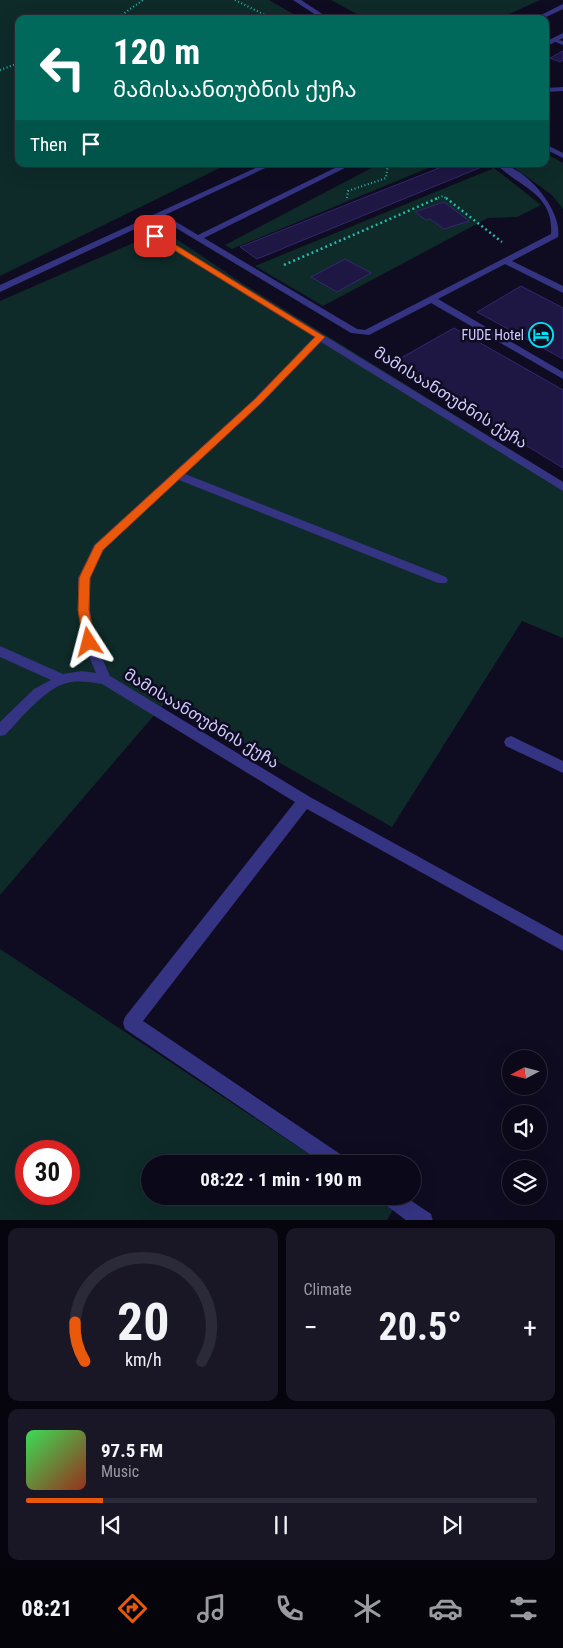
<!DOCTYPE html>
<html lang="en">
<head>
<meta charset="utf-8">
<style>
	:root { --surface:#0b0919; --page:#191726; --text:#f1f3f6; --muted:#9a9aa2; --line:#2b2a38; --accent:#ea580c }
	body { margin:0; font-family:"Roboto Condensed","Noto Sans Georgian",sans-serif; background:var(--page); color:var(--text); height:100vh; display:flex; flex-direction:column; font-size:19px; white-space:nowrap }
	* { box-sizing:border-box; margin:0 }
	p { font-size:16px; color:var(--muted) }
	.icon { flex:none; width:28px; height:28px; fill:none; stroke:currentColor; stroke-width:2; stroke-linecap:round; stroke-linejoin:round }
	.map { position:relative; height:1220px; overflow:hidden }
	.drawer { display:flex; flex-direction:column; gap:8px; padding:8px; background:#06050e; flex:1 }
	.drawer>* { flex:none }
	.guide { position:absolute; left:15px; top:15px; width:534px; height:152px; border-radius:10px; box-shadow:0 5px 20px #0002,0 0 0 1px var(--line); background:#00695c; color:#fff; overflow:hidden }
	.needle { width:32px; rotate:263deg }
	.controls { position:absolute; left:502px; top:1050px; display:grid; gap:10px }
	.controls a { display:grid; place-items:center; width:45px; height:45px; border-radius:50%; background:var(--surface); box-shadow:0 5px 20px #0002,0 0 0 1px var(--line); font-size:25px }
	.speed { position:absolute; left:15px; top:1140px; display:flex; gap:10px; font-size:25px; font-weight:700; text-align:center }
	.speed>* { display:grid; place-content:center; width:65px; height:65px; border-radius:50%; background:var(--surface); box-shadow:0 5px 20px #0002,0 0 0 1px var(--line); line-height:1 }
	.speed .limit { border:8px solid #d22; background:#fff; color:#111 }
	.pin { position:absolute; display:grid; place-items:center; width:42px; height:42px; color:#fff; margin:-21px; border-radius:10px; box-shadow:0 2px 8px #0006 }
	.me { position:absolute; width:55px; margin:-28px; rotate:351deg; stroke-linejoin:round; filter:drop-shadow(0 0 4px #0008) }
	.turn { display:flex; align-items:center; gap:18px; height:105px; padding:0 15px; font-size:22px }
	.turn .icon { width:65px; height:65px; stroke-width:2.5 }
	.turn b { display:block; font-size:35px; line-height:42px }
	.then { display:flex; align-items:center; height:48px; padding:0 15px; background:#0003; gap:10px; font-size:19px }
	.big { font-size:38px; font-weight:700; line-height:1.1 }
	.drawer .widget { flex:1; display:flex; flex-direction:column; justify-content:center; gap:8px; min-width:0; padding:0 18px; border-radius:10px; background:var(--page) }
	.drawer .dial { align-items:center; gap:0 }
	.dial svg { height:130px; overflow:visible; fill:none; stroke:var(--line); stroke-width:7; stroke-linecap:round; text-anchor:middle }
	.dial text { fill:var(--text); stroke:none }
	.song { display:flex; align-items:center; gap:15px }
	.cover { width:60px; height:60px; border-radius:8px; background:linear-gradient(135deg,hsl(130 70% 55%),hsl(10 70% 35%)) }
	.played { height:5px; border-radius:2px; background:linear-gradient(90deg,var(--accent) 15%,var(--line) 15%) }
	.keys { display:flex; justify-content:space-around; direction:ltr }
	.heat { display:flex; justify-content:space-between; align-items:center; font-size:28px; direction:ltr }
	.drawer .tiles { flex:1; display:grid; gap:8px; grid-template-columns:1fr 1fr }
	.widget:last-child { grid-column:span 2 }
	.trip { position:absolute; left:141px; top:1155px; width:280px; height:50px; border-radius:25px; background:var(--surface); box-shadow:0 5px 20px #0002,0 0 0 1px var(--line); font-weight:700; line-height:50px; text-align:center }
	.menu { display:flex; height:80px; justify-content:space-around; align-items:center; background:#04040a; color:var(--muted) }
	.menu .icon { width:35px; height:35px }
	.menu .active { color:var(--accent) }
	.menu b { font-size:22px; color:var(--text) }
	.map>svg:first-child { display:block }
</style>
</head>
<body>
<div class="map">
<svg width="563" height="1221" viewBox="0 0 563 1221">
	<rect width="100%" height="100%" fill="#0f0c21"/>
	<g fill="#0e2b29" fill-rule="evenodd">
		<path d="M 0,0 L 269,0 L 302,19 L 19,19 L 19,164 L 228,164 L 0,276 Z"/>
		<path d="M 331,0 L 540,0 L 498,19 L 366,19 Z"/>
		<path d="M 545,153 L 563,163 L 563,209 L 552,195 L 509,164 L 545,164 Z"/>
		<path d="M 379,164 L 438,164 L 232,249 L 225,245 Z"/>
		<path d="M 494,168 L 541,205 L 517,217 L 488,218 L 323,306 L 255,266 Z"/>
		<path d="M 163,230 L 242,283 L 563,482 L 563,638 L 522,621 L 392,827 L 168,699 L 0,895 L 0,301 Z"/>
		<path d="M 0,949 L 324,1164 L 150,1164 L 150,1196 L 373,1196 L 393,1210 L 387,1220 L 0,1220 ZM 26,1151 L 69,1151 L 69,1194 L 26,1194 Z"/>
	</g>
	<g fill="#1e1743" stroke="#342770">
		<path d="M 563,51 L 563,60 L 560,62 L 550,58 Z"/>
		<path d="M 449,164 L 489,164 L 257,259 L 240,247 Z"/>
		<path d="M 444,202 L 469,221 L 444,229 L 430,219 L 426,220 L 415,212 Z"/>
		<path d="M 345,259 L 371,273 L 337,292 L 311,277 Z"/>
		<path d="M 521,286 L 563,308 L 563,359 L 477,312 Z"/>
		<path d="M 454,328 L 563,390 L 563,468 L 392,363 Z"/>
	</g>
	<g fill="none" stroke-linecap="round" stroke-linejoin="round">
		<g stroke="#26b8ab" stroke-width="2" stroke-dasharray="1 2.5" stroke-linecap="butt">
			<path d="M 235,0 L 271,18 L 287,16"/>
			<path d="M 116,19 L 143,0"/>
			<path d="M 0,70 L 19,63"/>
			<path d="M 347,198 L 348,191 L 386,178 L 388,164"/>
			<path d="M 435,199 L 443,196 L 447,199"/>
		</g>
		<g stroke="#26b8ab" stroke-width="2.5" stroke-dasharray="2 3" stroke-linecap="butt">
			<path d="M 446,198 L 502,242"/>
			<path d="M 284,265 L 438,198"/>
		</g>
		<g fill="#353483" fill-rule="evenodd">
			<path d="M 553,39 L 563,41 L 563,45 L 553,41 Z"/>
			<path d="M 563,87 L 563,91 L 545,92 L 545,88 Z"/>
			<path d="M 343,164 L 353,164 L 204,238 L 357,329 L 365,330 L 551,234 C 554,193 519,187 496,164 C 521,162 563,209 558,237 L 512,261 L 563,286 L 563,293 L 505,264 L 438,299 L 563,372 L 563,379 L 431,303 L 369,335 L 351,333 L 156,216 L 163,214 L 198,235 Z"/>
		</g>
		<g fill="#353483" fill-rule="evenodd">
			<path d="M 293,0 L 301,0 L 330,19 L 322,19 Z"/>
			<path d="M 139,222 L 563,482 L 563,491 L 321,342 L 262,403 L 185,474 L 446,577 L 448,580 L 446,583 L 438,583 L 179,480 L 103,550 L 90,578 L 90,610 L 95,642 L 110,676 L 310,797 L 563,936 L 563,951 L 307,809 L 143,1021 L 346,1158 L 349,1164 L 324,1164 L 125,1029 L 123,1023 L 125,1017 L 295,802 L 102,684 C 90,682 79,680 67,683 C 45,688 21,719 5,735 L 0,736 L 0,722 L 34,689 L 51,680 L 0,657 L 0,646 L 63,674 L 81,671 L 96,673 L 83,642 L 78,610 L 78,578 L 94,545 L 254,399 L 314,337 L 136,227 L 136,223 Z"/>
			<path d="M 511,736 L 563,761 L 563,773 L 506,746 L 504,742 L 506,738 Z"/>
			<path d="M 379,1196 L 404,1196 L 431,1214 L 433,1221 L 407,1221 L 382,1202 Z"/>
		</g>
		<g fill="#353483" fill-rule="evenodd">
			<path d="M 563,4 L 563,9 L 542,19 L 533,19 Z"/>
			<path d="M 563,33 L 563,38 L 545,47 L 545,42 Z"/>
			<path d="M 545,144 L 563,153 L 563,158 L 545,149 Z"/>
			<path d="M 264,164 L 274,164 L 0,292 L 0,285 Z"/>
		</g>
	</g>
	<path fill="#ea580c" stroke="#983908" d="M 153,234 L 158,234 L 325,337 L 261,403 L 103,550 L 90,578 L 89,610 L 95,642 L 89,647 L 83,642 L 78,610 L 79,578 L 95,545 L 255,399 L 315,337 L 153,237 Z"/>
	<defs>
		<symbol id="hotel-ring" viewBox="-11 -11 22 22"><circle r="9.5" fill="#0f0c21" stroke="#00e4f6" stroke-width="1.5"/><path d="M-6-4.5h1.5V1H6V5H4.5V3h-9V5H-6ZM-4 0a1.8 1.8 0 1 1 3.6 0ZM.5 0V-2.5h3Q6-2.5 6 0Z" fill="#00e4f6"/></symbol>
	</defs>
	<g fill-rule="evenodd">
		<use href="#hotel-ring" x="527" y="321" width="28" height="28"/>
	</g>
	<g text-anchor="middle" stroke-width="5" stroke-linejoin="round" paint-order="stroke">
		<g font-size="14" fill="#d0cbff" stroke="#0f0c21" text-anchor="end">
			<text x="524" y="340">FUDE Hotel</text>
		</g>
		<g font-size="16" fill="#d0cbff" stroke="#0f0c21">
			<text transform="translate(451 397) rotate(32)" y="6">მამისაანთუბნის ქუჩა</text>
			<text transform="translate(202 718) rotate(31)" y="6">მამისაანთუბნის ქუჩა</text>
		</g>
	</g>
</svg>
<div class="controls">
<a><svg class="needle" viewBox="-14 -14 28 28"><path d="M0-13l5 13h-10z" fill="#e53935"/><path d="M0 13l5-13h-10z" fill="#9a9aa2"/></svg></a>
<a><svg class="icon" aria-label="sound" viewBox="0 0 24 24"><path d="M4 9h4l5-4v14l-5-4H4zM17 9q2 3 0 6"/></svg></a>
<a><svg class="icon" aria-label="layers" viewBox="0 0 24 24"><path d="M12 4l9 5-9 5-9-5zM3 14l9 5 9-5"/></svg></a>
</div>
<div class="speed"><div class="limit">30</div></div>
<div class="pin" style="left:155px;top:236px;background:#d93025"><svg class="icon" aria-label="arrive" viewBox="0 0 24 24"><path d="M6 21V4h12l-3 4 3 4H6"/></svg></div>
<svg class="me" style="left:89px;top:642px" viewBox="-20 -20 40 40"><path d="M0-17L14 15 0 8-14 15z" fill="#ea580c" stroke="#fff" stroke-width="4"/></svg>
<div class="trip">08:22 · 1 min · 190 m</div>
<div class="guide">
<div class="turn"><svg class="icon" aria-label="left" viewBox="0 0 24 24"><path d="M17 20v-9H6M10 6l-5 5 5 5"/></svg><div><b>120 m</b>მამისაანთუბნის ქუჩა</div></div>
<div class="then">Then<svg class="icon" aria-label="arrive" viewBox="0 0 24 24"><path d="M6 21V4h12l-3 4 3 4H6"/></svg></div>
</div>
</div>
<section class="drawer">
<div class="tiles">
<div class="widget dial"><svg viewBox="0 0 100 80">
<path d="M14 69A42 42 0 1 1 86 69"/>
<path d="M14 69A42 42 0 0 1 8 45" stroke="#ea580c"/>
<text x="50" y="56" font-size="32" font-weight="700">20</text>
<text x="50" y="72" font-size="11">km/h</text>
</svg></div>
<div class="widget"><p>Climate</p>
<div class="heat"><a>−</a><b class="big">20.5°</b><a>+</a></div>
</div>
<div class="widget">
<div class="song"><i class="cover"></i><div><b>97.5 FM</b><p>Music</p></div></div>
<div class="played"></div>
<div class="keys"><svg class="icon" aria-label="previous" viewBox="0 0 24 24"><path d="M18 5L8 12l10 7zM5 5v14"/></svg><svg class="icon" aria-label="pause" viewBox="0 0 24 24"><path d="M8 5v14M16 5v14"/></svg><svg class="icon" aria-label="next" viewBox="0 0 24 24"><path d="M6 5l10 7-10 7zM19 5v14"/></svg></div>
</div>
</div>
</section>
<nav class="menu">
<b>08:21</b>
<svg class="icon active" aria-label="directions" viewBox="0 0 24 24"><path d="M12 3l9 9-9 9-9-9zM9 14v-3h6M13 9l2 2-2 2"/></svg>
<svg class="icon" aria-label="music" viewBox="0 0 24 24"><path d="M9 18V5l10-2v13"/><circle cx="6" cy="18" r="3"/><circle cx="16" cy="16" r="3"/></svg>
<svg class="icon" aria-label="phone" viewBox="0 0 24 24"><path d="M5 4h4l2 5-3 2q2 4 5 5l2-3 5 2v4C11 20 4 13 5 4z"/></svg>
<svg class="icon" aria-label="climate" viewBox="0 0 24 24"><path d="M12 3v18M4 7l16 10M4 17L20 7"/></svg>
<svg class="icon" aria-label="car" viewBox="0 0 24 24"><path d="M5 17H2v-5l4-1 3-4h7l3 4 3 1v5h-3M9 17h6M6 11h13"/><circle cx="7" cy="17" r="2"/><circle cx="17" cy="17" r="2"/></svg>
<svg class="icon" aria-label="filters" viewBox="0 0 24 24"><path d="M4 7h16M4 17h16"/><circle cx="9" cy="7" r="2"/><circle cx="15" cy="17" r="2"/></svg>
</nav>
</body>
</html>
